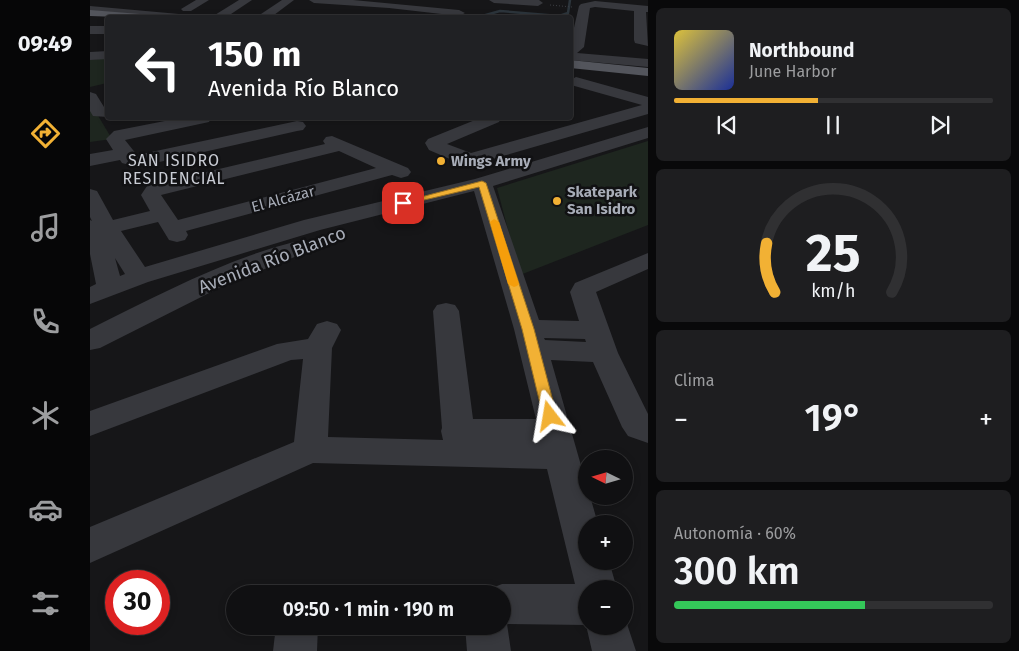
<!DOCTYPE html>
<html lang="es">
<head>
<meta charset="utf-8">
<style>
	:root { --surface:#101012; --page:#1e1e20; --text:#f1f3f6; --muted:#9c9d9f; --line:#303032; --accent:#f2b134 }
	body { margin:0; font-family:"Fira Sans",sans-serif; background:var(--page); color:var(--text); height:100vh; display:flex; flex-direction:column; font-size:19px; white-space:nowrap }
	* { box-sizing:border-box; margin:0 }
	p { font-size:16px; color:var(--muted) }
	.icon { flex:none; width:28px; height:28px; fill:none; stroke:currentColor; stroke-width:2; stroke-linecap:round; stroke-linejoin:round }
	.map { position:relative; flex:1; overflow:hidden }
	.drawer { display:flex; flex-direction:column; gap:8px; padding:8px; background:#09090a; width:371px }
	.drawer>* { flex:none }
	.banner { position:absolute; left:15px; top:15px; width:468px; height:105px; border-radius:5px; box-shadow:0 2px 8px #0003,0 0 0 1px var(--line); background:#202124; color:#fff; overflow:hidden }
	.needle { width:32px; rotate:275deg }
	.fabs { position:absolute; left:488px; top:450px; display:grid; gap:10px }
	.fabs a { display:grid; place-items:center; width:55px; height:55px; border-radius:50%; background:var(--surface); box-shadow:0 2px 8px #0003,0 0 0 1px var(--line); font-size:25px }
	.speed { position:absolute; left:15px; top:570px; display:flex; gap:10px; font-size:25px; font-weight:700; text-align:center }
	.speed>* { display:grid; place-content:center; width:65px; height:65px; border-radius:50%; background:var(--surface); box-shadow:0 2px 8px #0003,0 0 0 1px var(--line); line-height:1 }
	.speed .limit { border:8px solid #d22; background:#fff; color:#111 }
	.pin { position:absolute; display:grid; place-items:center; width:42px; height:42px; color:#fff; margin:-21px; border-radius:10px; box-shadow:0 2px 8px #0006 }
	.me { position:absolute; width:55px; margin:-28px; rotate:346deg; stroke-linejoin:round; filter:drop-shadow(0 0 4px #0008) }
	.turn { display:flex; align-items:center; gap:18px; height:105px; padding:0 20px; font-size:22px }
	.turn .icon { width:65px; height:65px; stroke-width:2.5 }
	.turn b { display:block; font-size:35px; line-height:42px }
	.big { font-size:38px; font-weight:600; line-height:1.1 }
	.drawer .card { flex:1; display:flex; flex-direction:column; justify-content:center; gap:8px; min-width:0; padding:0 18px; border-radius:8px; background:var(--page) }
	.drawer .dial { align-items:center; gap:0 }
	.dial svg { height:130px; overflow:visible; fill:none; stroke:var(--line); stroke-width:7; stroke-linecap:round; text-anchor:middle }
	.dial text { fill:var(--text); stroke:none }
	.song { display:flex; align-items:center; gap:15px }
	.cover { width:60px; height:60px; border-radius:8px; background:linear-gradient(135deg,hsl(50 70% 55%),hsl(230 70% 35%)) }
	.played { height:5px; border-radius:2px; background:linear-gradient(90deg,var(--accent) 45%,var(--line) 45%) }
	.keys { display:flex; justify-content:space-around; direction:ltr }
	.heat { display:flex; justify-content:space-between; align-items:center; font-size:28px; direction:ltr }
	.charge { height:8px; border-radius:4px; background:linear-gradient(90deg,#34c759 60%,var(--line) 0) }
	.trip { position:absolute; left:136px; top:585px; width:285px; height:50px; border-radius:25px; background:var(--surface); box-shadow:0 2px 8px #0003,0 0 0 1px var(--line); font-weight:600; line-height:50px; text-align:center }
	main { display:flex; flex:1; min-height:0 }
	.tabs { display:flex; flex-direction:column; width:90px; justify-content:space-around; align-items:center; background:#060607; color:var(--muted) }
	.tabs .icon { width:35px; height:35px }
	.tabs .on { color:var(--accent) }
	.tabs b { font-size:22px; color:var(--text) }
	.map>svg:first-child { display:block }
</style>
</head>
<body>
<main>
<nav class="tabs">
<b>09:49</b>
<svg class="icon on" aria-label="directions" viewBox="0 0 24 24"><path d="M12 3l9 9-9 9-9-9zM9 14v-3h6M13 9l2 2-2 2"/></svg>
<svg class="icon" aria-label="music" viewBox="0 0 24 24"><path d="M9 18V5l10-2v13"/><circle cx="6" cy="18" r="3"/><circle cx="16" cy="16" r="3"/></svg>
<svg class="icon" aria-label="phone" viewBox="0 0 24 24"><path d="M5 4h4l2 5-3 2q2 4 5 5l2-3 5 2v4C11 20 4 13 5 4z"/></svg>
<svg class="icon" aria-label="climate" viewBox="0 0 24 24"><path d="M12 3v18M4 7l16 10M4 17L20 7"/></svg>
<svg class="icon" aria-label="car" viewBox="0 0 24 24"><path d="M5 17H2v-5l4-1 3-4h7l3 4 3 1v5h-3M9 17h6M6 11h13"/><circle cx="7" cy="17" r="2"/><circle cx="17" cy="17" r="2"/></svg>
<svg class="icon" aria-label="filters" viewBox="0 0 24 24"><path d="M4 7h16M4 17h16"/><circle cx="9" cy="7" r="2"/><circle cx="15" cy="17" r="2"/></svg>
</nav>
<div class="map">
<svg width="558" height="651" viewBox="0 0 558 651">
	<rect width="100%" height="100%" fill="#161618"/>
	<g fill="#1e261f">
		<path d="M 17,58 L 17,83 L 0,87 L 0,60 Z"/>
		<path d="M 0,109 L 4,109 L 22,139 L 0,142 Z"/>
		<path d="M 558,141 L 558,225 L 430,275 L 407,188 Z"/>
	</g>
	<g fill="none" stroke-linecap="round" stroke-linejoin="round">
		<path stroke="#2c353c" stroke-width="2.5" d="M 385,18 L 410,11 L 469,16 L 478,13 L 480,0"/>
		<path stroke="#3d3f44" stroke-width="1" stroke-dasharray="1 2" stroke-linecap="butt" d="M 460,5 L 482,7"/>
		<g fill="#37383d" fill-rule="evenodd">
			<path d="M 106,0 L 119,0 L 101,11 L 93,11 L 91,9 Z"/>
			<path d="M 149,0 L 162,0 L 135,18 L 120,18 Z"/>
			<path d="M 192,0 L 204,0 L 180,18 L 165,18 Z"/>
			<path d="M 219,0 L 263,0 L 369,10 L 375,13 L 369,16 L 299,8 L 224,3 Z"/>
			<path d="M 399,0 L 449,0 L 453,3 L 448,6 L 404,3 Z"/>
			<path d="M 505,1 L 558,6 L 558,12 L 556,12 L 558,46 L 545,43 L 544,40 L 544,11 L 505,7 L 500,8 L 494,47 L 487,53 L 558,59 L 558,67 L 480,60 L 480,45 L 489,6 L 491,4 Z"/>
			<path d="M 0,6 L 89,14 L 95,18 L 50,18 L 0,12 Z"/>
			<rect x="0" y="26" width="18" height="8"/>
			<path d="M 18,51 L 18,59 L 0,60 L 0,52 Z"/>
			<path d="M 486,77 L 558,97 L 558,114 L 382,165 L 367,162 L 339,150 L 335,143 L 338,139 L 390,118 L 411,118 L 409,122 L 357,144 L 381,153 L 552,105 L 481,85 L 480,80 Z"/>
			<path d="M 0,92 L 6,94 L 14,107 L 18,107 L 18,117 L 3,116 L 0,111 Z"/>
			<path d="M 90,118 L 121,118 L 119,122 L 35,140 L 47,155 L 207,121 L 213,122 L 216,126 L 213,130 L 207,131 L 47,167 L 32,163 L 30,160 L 0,166 L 0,154 L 23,150 L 16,139 L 24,131 Z"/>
			<path d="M 558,127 L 558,138 L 403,186 L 449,320 L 489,321 L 480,292 L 485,283 L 558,253 L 558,269 L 506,292 L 528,353 L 558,414 L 558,443 L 538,436 L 532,427 L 503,362 L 461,360 L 496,483 L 496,496 L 500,496 L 508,524 L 496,524 L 496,561 L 519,561 L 527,589 L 496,589 L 496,626 L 534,626 L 534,615 L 546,651 L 502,651 L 496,625 L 417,624 L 421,651 L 377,651 L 375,626 L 412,626 L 412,594 L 395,594 L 397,590 L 412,584 L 485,584 L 457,469 L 223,463 L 0,563 L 0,527 L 204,442 L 213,359 L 201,360 L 0,436 L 0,411 L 187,344 L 218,339 L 227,324 L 237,321 L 247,324 L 251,330 L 242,348 L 238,437 L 353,440 L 351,431 L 352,428 L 343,311 L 347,305 L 356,303 L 365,305 L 369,311 L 383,419 L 446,419 L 424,329 L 384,191 L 230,230 L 58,282 L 0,304 L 0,287 L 6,284 L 0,254 L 0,220 L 2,221 L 0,217 L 0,189 L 7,191 L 23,220 L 60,211 L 51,195 L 57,186 L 235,144 L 233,141 L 236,137 L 242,136 L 318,168 L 321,172 L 318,176 L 311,178 L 302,175 L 96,231 L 98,235 L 95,240 L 87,242 L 79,240 L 68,222 L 31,231 L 55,267 L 214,220 L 385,179 ZM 249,151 L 286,168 L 88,220 L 71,195 ZM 25,258 L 35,274 L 30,276 ZM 454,338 L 495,339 L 496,342 L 455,340 Z"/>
			<path d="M 204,242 L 212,244 L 216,249 L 212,254 L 135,285 L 10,348 L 0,350 L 0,329 C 65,297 133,260 204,242 Z"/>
			<path d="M 186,626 L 228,626 L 227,651 L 183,651 Z"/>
		</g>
		<g fill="#53555c" fill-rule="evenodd">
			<path d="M 0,10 L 50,14 L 56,18 L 0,16 Z"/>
			<path d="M 480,60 L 558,68 L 558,76 L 480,68 Z"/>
		</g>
	</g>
	<path fill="#f2b134" stroke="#9d7322" d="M 392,181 L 396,183 L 444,329 L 467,416 L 465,419 L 455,419 L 453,416 L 432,329 L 389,187 L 313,205 L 308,203 Z"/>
	<path fill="#f59e0b" d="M 404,219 L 409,222 L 429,284 L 427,286 L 424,287 L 418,284 L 400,222 Z"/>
	<g fill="#f2b134" stroke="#111113" stroke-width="2">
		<circle cx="351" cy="161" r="5"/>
		<circle cx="467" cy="201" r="5"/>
	</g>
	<g text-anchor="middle" stroke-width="5" stroke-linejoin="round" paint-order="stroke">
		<g font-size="15" font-weight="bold" fill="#a8adb8" stroke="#111113" text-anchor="start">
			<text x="361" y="166">Wings Army</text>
			<text x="477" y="197">Skatepark<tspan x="477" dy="17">San Isidro</tspan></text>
		</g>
		<g font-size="15" fill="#a8adb8" stroke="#111113">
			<text transform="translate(193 199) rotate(-15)" y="5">El Alcázar</text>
		</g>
		<g font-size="16" letter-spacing="1" fill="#c9ccd4" stroke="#111113">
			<text x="84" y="166">SAN ISIDRO<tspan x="84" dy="18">RESIDENCIAL</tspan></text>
		</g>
		<g font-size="18" fill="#a8adb8" stroke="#111113">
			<text transform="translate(182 260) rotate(-21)" y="6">Avenida Río Blanco</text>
		</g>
	</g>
</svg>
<div class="fabs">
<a><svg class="needle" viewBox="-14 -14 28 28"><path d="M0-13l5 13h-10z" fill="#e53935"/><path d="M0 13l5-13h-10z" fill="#9c9d9f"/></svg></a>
<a>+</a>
<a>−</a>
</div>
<div class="speed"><div class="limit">30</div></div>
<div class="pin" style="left:313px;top:203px;background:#d93025"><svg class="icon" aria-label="arrive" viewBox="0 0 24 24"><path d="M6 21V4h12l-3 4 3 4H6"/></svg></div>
<svg class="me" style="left:460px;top:416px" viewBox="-20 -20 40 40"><path d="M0-17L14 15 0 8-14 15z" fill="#f2b134" stroke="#fff" stroke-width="4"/></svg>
<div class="trip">09:50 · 1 min · 190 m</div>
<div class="banner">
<div class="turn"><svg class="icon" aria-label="left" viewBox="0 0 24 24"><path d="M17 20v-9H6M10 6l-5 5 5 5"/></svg><div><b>150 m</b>Avenida Río Blanco</div></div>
</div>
</div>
<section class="drawer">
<div class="card">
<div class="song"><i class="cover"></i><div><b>Northbound</b><p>June Harbor</p></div></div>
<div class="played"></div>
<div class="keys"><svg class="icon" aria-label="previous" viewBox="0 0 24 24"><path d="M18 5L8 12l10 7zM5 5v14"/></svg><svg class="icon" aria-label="pause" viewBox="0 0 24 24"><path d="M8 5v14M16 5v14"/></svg><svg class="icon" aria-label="next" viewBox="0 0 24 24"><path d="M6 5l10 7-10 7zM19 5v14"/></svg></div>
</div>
<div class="card dial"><svg viewBox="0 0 100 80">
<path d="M14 69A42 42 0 1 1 86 69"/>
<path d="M14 69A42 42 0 0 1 9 39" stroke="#f2b134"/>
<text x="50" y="56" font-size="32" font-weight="700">25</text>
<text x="50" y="72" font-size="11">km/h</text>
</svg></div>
<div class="card"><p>Clima</p>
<div class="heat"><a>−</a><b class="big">19°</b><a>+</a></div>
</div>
<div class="card"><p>Autonomía · 60%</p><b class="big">300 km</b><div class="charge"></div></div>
</section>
</main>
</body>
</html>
